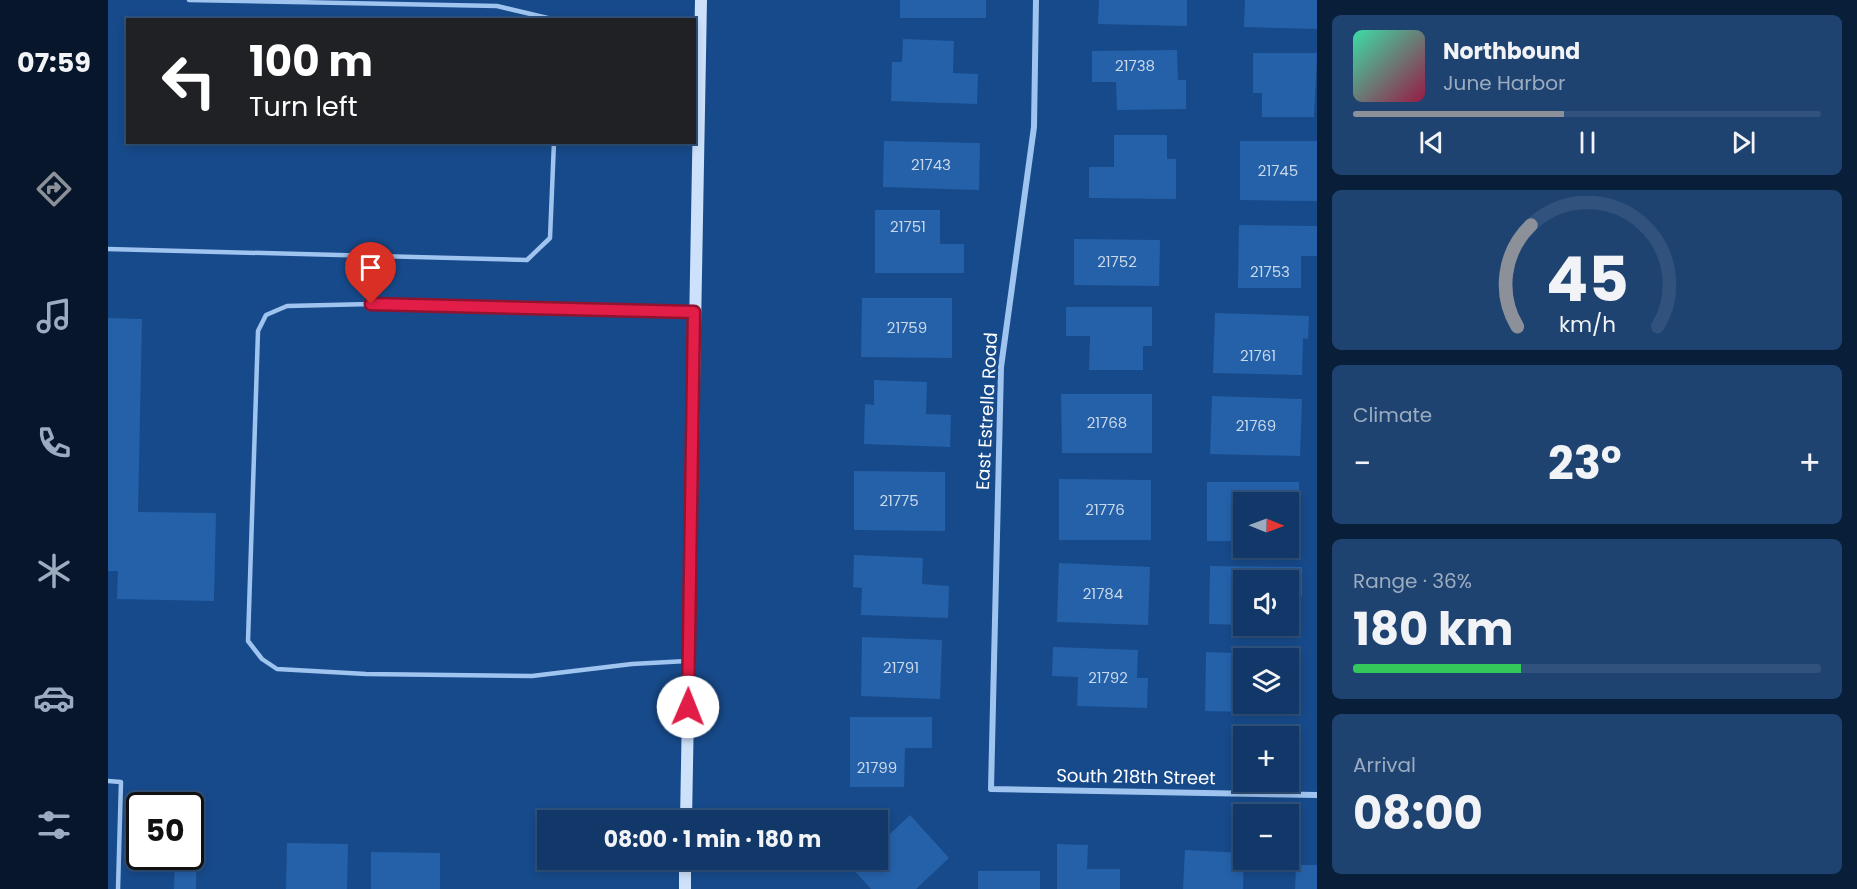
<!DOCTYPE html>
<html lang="en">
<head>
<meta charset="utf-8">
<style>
	:root { --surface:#113868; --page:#1e4371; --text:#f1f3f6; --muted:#9cacc0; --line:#30527c; --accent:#8c9099 }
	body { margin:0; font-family:Poppins,sans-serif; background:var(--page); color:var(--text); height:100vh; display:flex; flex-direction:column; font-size:22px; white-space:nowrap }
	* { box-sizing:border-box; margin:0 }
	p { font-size:20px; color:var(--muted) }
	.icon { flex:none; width:33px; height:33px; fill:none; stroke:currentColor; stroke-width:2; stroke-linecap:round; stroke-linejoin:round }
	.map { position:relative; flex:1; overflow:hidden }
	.sheet { display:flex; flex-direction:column; gap:15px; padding:15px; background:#091f39; width:540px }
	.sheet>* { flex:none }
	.guide { position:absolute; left:18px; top:18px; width:570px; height:126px; border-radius:0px; box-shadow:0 3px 9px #0003,0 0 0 2px var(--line); background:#202124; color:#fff; overflow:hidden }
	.needle { width:39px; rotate:91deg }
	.tools { position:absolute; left:1125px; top:492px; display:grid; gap:12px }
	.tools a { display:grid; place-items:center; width:66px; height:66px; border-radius:0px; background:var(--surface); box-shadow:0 3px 9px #0003,0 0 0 2px var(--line); font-size:30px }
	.speed { position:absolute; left:18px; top:792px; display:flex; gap:12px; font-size:30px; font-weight:700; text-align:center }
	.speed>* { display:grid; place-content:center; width:78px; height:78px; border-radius:50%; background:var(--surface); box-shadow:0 3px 9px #0003,0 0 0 2px var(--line); line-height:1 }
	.speed .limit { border:3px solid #111; border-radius:9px; background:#fff; color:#111 }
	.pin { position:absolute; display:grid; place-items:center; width:51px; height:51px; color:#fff; margin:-62px -26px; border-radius:50% 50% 50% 0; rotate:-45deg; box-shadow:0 0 6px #0007 }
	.pin .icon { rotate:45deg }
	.me { position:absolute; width:66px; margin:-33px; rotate:1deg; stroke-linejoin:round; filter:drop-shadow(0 0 4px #0008) }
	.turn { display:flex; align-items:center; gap:21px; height:126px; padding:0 24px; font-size:27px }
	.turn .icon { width:78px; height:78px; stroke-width:2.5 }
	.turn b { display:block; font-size:42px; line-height:51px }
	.big { font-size:45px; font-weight:700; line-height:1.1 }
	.sheet .card { flex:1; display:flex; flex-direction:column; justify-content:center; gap:9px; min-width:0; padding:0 21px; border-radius:9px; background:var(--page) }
	.sheet .dial { align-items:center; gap:0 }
	.dial svg { height:156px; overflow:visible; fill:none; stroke:var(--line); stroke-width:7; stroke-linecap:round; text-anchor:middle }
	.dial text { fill:var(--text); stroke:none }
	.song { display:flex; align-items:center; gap:18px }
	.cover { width:72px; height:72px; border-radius:9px; background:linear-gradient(135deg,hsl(160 70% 55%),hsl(340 70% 35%)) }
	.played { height:6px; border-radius:3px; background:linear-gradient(90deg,var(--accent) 45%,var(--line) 45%) }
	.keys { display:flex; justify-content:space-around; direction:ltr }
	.heat { display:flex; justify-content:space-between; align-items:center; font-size:33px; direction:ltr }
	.charge { height:9px; border-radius:4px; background:linear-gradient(90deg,#34c759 36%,var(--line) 0) }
	.trip { position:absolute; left:429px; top:810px; width:351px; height:60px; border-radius:0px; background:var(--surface); box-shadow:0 3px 9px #0003,0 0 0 2px var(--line); font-weight:700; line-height:60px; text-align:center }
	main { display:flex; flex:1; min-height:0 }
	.dock { display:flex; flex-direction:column; width:108px; justify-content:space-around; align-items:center; background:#07162a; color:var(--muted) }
	.dock .icon { width:42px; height:42px }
	.dock .current { color:var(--accent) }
	.dock b { font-size:27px; color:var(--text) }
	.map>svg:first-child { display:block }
</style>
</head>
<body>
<main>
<nav class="dock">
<b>07:59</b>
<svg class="icon current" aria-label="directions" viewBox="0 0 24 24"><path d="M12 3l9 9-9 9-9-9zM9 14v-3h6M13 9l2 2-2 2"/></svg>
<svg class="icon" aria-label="music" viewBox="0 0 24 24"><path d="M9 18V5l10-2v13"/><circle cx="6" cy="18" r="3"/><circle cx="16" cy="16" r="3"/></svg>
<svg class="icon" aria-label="phone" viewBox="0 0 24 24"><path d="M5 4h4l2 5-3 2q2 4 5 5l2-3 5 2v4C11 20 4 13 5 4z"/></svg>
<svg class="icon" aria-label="climate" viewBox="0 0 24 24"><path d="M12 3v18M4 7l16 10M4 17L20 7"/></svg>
<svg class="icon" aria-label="car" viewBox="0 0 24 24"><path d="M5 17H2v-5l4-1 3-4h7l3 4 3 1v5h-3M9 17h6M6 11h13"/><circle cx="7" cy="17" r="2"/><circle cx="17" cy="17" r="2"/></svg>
<svg class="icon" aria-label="filters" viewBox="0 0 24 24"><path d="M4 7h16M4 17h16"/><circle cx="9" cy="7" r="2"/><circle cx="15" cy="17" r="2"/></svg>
</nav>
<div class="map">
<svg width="1209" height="889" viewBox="0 0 1209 889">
	<rect width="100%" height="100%" fill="#174a8a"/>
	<g fill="#2561a9" fill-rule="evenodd">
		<rect x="792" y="0" width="86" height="18"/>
		<path d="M 991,0 L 1079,0 L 1079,26 L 990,24 Z"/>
		<path d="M 1137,0 L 1209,0 L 1209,29 L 1136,27 Z"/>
		<path d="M 795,39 L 846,41 L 845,73 L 870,74 L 869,104 L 783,101 L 784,62 L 794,62 Z"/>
		<path d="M 1069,50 L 1070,80 L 1078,80 L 1078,109 L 1009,110 L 1008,82 L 984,82 L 984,51 Z"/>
		<path d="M 1145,53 L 1209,53 L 1206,117 L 1154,117 L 1154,93 L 1145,93 Z"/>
		<path d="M 1006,135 L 1059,135 L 1059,159 L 1068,159 L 1068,199 L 981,198 L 981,167 L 1006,167 Z"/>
		<path d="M 776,141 L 872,143 L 871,190 L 775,187 Z"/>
		<path d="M 1132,141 L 1209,141 L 1209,201 L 1132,200 Z"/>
		<path d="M 767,210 L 832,210 L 832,244 L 856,244 L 856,273 L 767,273 Z"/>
		<path d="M 1131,225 L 1209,226 L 1209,256 L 1193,256 L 1193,288 L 1130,288 Z"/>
		<path d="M 966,239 L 1052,240 L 1051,286 L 966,285 Z"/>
		<path d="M 754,298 L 844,298 L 844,358 L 753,357 Z"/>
		<path d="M 958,307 L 1044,307 L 1044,346 L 1035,346 L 1035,370 L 981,370 L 982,336 L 958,336 Z"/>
		<path d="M 1107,313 L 1201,316 L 1200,339 L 1195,338 L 1194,375 L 1105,373 Z"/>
		<path d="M 0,318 L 34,319 L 30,512 L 108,513 L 106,601 L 9,599 L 10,571 L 0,571 Z"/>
		<path d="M 766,380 L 819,382 L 818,414 L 843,415 L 842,447 L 756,444 L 757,404 L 766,405 Z"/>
		<path d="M 953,394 L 1044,394 L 1044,453 L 954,453 Z"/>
		<path d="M 1104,396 L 1194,399 L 1192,456 L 1102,454 Z"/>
		<path d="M 746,471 L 837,472 L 837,531 L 746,530 Z"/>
		<path d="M 951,479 L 1043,480 L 1043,540 L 951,540 Z"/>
		<path d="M 1099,482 L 1191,482 L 1191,541 L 1180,541 L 1180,502 L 1136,502 L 1136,541 L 1099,541 Z"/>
		<path d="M 746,555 L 815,558 L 814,584 L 841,586 L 840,618 L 753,615 L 754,588 L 745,587 Z"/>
		<path d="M 951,563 L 1042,567 L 1040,625 L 949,622 Z"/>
		<path d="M 1102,566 L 1194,567 L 1194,596 L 1180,596 L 1180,580 L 1136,580 L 1136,625 L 1101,624 Z"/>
		<path d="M 754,637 L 834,640 L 832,699 L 753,696 Z"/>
		<path d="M 945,647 L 1030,650 L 1029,678 L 1040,678 L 1039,708 L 969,706 L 970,677 L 944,676 Z"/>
		<path d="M 1098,652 L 1189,655 L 1187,713 L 1097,711 ZM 1136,658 L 1180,658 L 1180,704 L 1136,704 Z"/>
		<path d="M 742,717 L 824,717 L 824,748 L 797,748 L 796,787 L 742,787 Z"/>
		<path d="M 802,815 L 841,858 L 808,889 L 763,889 L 744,868 L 754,860 L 770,860 L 770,845 Z"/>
		<path d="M 82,839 L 89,839 L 88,889 L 66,889 L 67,856 L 82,856 Z"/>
		<path d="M 179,843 L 240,844 L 239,889 L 178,889 Z"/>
		<path d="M 949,844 L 980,845 L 979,869 L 1012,869 L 1012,889 L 949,889 Z"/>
		<path d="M 1077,850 L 1136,853 L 1135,889 L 1075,889 Z"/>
		<path d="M 263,852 L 332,853 L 332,889 L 263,889 Z"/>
		<path d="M 1188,865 L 1209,865 L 1209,889 L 1187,889 Z"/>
		<rect x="870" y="871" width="62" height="18"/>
	</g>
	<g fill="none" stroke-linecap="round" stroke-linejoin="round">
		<g stroke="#9fc4ef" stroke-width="4.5">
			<path d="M 81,0 L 389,6 L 448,20"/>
			<path d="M 0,249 L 419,260 L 442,238 L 446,142"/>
			<path d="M 579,661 L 524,664 L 424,676 L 258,674 L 169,669 L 154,659 L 140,641 L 150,331 L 158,315 L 179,306 L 263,304 L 586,312"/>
			<path d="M 0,781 L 13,782 L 10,889"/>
		</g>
		<path stroke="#9fc4ef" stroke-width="6" d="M 928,0 L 926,127 L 893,367 L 883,789 L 1209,795"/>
		<g stroke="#cde1fa" stroke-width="12">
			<path d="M 578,820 L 593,0"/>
			<path d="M 577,889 L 577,860"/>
		</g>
	</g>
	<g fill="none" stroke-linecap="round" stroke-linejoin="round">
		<defs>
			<path id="route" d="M 263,304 L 586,312 L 580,707"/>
		</defs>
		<use href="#route" stroke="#92132f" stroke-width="15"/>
		<use href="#route" stroke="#e11d48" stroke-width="10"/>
	</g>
	<g text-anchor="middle" stroke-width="6" stroke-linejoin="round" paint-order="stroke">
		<g font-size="15" fill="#c8d8ea">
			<text x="1027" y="71">21738</text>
			<text x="823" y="170">21743</text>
			<text x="1170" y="176">21745</text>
			<text x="800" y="232">21751</text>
			<text x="1009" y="267">21752</text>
			<text x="1162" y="277">21753</text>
			<text x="799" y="333">21759</text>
			<text x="1150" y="361">21761</text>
			<text x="999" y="428">21768</text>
			<text x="1148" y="431">21769</text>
			<text x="791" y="506">21775</text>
			<text x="997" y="515">21776</text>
			<text x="995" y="599">21784</text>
			<text x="793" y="673">21791</text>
			<text x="1000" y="683">21792</text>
			<text x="769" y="773">21799</text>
		</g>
		<g font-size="18" fill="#fff" stroke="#174a8a">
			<text transform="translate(879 411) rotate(-87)" y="6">East Estrella Road</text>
			<text transform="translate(1028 777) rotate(1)" y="6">South 218th Street</text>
		</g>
	</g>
</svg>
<div class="tools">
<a><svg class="needle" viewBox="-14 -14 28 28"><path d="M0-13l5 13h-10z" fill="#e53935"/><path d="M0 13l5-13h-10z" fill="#9cacc0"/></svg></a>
<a><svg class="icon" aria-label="sound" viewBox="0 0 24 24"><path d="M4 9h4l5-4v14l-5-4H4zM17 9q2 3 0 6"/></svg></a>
<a><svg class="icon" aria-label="layers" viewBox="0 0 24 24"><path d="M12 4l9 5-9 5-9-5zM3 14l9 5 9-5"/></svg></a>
<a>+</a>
<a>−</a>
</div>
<div class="speed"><div class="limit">50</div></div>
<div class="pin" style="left:263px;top:304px;background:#d93025"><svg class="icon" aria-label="arrive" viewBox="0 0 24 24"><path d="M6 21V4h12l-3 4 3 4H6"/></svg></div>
<svg class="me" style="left:580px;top:707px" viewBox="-20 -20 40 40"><circle r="19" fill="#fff"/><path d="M0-13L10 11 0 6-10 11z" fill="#e11d48"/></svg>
<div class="trip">08:00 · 1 min · 180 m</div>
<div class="guide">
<div class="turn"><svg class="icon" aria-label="left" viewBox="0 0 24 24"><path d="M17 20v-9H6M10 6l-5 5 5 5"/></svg><div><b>100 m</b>Turn left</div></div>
</div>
</div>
<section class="sheet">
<div class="card">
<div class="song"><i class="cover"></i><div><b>Northbound</b><p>June Harbor</p></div></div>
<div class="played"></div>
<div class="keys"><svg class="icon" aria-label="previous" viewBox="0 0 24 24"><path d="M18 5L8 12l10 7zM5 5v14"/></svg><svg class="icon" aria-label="pause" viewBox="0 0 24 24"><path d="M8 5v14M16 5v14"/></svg><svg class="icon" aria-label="next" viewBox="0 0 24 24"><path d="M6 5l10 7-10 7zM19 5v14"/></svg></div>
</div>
<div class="card dial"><svg viewBox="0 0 100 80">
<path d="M14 69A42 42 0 1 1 86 69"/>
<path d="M14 69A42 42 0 0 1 21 17" stroke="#8c9099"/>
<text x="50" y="56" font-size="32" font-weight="700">45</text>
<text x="50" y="72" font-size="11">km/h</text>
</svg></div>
<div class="card"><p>Climate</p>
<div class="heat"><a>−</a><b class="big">23°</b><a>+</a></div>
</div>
<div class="card"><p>Range · 36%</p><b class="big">180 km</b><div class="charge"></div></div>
<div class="card"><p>Arrival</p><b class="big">08:00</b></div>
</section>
</main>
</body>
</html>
